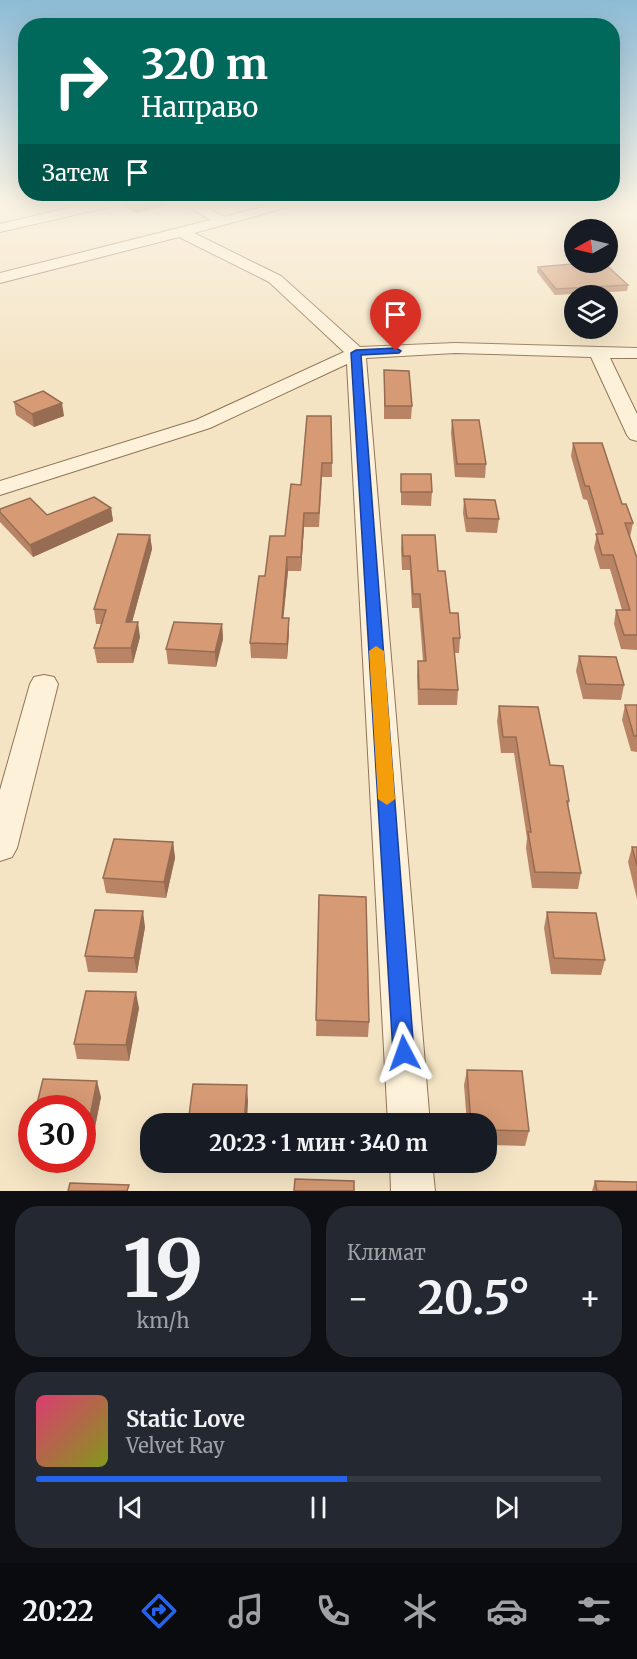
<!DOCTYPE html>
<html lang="ru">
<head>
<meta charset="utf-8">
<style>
	:root { --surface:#171b24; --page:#242831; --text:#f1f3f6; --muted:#9ea1a6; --line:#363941; --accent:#2563eb }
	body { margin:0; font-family:Merriweather,serif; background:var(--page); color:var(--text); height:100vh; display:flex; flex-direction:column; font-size:22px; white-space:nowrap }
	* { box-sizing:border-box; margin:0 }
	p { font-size:20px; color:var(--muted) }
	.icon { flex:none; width:33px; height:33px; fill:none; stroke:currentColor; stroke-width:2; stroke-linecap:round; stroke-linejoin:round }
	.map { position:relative; height:1191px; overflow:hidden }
	.panel { display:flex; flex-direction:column; gap:15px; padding:15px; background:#0d0f14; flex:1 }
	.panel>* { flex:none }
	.banner { position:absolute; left:18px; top:18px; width:602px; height:183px; border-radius:24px; box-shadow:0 6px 24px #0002; background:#00695c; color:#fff; overflow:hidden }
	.needle { width:39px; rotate:262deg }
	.fabs { position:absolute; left:564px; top:219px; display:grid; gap:12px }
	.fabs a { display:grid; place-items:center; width:54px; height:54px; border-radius:50%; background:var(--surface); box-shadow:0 6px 24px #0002; font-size:30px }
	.speed { position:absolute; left:18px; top:1095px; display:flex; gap:12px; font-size:30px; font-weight:700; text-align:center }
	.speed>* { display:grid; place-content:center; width:78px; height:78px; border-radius:50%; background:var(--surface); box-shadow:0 6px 24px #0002; line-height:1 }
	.speed .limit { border:9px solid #d22; background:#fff; color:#111 }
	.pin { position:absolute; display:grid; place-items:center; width:51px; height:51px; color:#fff; margin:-62px -26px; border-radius:50% 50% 50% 0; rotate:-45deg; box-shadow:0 0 6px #0007 }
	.pin .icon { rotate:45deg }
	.me { position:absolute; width:66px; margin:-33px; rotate:356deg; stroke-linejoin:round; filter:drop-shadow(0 0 4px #0008) }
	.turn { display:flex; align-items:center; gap:21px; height:126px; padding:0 24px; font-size:27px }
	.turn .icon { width:78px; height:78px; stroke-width:2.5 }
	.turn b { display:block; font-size:42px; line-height:51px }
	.then { display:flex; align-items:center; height:57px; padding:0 24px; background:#0003; gap:12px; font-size:22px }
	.big { font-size:45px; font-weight:700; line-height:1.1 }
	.panel .widget { flex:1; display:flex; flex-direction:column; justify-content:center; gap:9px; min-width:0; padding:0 21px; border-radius:24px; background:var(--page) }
	.panel .dial { align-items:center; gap:0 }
	.dial b { font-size:78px; line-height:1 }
	.song { display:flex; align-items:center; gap:18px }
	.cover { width:72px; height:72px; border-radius:9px; background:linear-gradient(135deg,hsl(340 70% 55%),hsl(70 70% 35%)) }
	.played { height:6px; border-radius:3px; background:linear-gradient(90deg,var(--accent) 55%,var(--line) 55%) }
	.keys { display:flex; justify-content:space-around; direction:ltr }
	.heat { display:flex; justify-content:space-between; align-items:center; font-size:33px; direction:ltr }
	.panel .tiles { flex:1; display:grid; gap:15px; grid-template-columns:1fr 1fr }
	.widget:last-child { grid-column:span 2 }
	.trip { position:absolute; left:140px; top:1113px; width:357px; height:60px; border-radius:24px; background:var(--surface); box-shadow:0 6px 24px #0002; font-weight:700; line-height:60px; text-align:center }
	.tab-bar { display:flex; height:96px; justify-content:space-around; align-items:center; background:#090b0e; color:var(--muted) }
	.tab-bar .icon { width:42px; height:42px }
	.tab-bar .selected { color:var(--accent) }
	.tab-bar b { font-size:27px; color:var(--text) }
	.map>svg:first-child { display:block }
</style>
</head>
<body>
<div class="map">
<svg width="637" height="1191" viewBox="0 0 637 1191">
	<rect width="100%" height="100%" fill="#f4e4c4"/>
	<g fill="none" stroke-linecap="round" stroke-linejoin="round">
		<defs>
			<g id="minor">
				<path d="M 98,201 L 124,201 L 122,204 L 0,232 L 0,224 Z"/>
				<path d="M 179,201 L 197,201 L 224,217 L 285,201 L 310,201 L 194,233 L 281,276 L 360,347 L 455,343 L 637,348 L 637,358 L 610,358 L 637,414 L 637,441 L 630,439 L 627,435 L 591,357 L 455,353 L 366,358 L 430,1124 L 388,1124 L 347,364 L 210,428 L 0,495 L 0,481 L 196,420 L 344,352 L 269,282 L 179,237 L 0,283 L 0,273 L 210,220 Z"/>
				<path d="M 44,675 L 54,677 L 58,684 L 17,848 L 12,857 L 0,861 L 0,790 L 30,684 L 34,677 Z"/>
				<path d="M 390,1162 L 432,1162 L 435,1191 L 391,1191 Z"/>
			</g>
		</defs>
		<use href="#minor" stroke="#917457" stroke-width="2"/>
		<use href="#minor" fill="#fdf1d9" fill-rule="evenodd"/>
	</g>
	<g fill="#b88465">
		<path d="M 123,201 L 165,201 L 165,206 L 136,213 L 123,206 Z"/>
		<path d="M 538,267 L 628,285 L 627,291 L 555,295 L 537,272 Z"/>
		<path d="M 384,370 L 412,406 L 411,419 L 384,419 Z"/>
		<path d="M 14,402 L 64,416 L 34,427 L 16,415 Z"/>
		<path d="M 307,416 L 332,463 L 332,477 L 322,477 L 319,527 L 304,527 L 301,571 L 288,571 L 283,618 L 289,618 L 289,633 L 287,659 L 251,658 L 250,643 L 265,576 L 285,536 L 301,485 Z"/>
		<path d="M 452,420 L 486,464 L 485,478 L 455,477 L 451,433 Z"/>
		<path d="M 573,443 L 622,504 L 633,523 L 630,537 L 637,558 L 637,650 L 621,649 L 614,624 L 616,610 L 622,610 L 610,569 L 600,569 L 594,548 L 597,534 L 587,500 L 583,499 L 571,456 Z"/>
		<path d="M 401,474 L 432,492 L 431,506 L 401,505 Z"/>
		<path d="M 464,499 L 499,519 L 497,533 L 466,532 L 463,513 Z"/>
		<path d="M 111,508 L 113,521 L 33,557 L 0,522 L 0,509 L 47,515 Z"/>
		<path d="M 150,535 L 152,549 L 132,622 L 140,637 L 133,663 L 97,663 L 94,648 L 101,624 L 96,624 L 94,609 Z"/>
		<path d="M 402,535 L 438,571 L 450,613 L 460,638 L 459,653 L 454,653 L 458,690 L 457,705 L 418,705 L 417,676 L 418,661 L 423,661 L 419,608 L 412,608 L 410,570 L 402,570 L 401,549 Z"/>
		<path d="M 222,624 L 223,639 L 216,667 L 168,664 L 166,649 Z"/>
		<path d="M 579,656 L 624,685 L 621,700 L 583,699 L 576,671 Z"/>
		<path d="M 625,705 L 637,705 L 637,752 L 631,751 L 622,720 Z"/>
		<path d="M 499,706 L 550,765 L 569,801 L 568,807 L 581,873 L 578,889 L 532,888 L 526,848 L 527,838 L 514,753 L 501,753 L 497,721 Z"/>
		<path d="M 173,842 L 175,858 L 166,898 L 106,893 L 103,878 Z"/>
		<path d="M 632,847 L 637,847 L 637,899 L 628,862 Z"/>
		<path d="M 319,895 L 369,1022 L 368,1037 L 316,1036 Z"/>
		<path d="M 547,912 L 605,960 L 601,975 L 551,974 L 544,928 Z"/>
		<path d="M 145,927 L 137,973 L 88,972 L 85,956 Z"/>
		<path d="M 139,1008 L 129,1061 L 77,1059 L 74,1044 Z"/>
		<path d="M 467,1070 L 529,1131 L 525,1146 L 486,1145 L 486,1124 L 467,1124 L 464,1085 Z"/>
		<path d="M 101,1097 L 89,1157 L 82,1157 L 82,1108 Z"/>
		<path d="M 32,1126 L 32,1152 L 28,1140 Z"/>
		<path d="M 595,1181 L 637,1191 L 592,1191 Z"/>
	</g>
	<g fill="#966c52">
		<path d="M 165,201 L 165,206 L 136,213 L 135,208 Z"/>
		<path d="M 62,403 L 64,416 L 34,427 L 32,414 Z"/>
		<path d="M 111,508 L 113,521 L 33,557 L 30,545 Z"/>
		<path d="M 304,513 L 304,527 L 301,571 L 301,557 Z"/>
		<path d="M 150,535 L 152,549 L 128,637 L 126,622 Z"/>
		<path d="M 287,557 L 288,571 L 282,633 L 282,618 Z"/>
		<path d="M 289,618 L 289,633 L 287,659 L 287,644 Z"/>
		<path d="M 138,622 L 140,637 L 133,663 L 131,648 Z"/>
		<path d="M 222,624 L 223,639 L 216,667 L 215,652 Z"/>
		<path d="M 173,842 L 175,858 L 166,898 L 164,882 Z"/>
		<path d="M 143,911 L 145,927 L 137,973 L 134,958 Z"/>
		<path d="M 136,992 L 139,1008 L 129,1061 L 126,1045 Z"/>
		<path d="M 97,1081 L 101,1097 L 89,1157 L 85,1142 Z"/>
		<path d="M 247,1085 L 248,1101 L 247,1124 L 244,1124 Z"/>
	</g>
	<g fill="#d69a75" stroke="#966c52" stroke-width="1.5">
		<path d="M 124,201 L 164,201 L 135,208 Z"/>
		<path d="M 593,262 L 603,262 L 628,285 L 556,289 L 538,267 Z"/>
		<path d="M 384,370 L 409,371 L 412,406 L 385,406 Z"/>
		<path d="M 43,391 L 62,403 L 32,414 L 14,402 Z"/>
		<path d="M 307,416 L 331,416 L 332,463 L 322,463 L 319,513 L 304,513 L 301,557 L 287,557 L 282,618 L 289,618 L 287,644 L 250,643 L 259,576 L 265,576 L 270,536 L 285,536 L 291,484 L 301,485 Z"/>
		<path d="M 452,420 L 479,420 L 486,464 L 457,464 Z"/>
		<path d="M 573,443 L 602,443 L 622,504 L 626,504 L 633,523 L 625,523 L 637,558 L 637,635 L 624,635 L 616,610 L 630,610 L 613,555 L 602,555 L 596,534 L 603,534 L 589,486 L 585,486 Z"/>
		<path d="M 401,474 L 431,474 L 432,492 L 401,492 Z"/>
		<path d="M 94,497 L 111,508 L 30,545 L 0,512 L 0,509 L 30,498 L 47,515 Z"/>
		<path d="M 464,499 L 495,500 L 499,519 L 467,518 Z"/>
		<path d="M 118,534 L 150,535 L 126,622 L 138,622 L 131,648 L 94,648 L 106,610 L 94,609 Z"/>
		<path d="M 402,535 L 435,535 L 438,571 L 445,571 L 450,613 L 458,613 L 460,638 L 453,638 L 458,690 L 419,689 L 418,661 L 426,661 L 420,594 L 413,594 L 410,556 L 403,556 Z"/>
		<path d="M 174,622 L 222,624 L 215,652 L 166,649 Z"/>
		<path d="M 579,656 L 616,657 L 624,685 L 586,684 Z"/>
		<path d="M 625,705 L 637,705 L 637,736 L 634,736 Z"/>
		<path d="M 499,706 L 538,707 L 550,765 L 563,766 L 569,801 L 567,801 L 581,873 L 535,872 L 528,832 L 531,832 L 516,737 L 503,737 Z"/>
		<path d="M 114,839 L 173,842 L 164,882 L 103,878 Z"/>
		<path d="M 632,847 L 637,847 L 637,866 Z"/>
		<path d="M 319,895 L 366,897 L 369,1022 L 316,1020 Z"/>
		<path d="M 95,910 L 143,911 L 134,958 L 85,956 Z"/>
		<path d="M 547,912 L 596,913 L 605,960 L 554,958 Z"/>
		<path d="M 86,991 L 136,992 L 126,1045 L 74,1044 Z"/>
		<path d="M 467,1070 L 522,1071 L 529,1131 L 486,1130 L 486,1124 L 471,1124 Z"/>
		<path d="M 43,1079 L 97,1081 L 85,1142 L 82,1142 L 82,1108 L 36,1108 Z"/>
		<path d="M 193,1084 L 247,1085 L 244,1124 L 188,1124 Z"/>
		<path d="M 32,1126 L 32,1140 L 28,1140 Z"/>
		<path d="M 295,1179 L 354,1181 L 354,1191 L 294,1191 Z"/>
		<path d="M 595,1181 L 637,1182 L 637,1191 L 597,1191 Z"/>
		<path d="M 70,1183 L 129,1185 L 127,1191 L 68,1191 Z"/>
	</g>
	<linearGradient id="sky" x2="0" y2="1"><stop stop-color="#8dbbd6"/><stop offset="0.55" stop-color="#faf3e4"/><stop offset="1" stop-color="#faf3e4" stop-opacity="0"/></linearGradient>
	<rect width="637" height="368" fill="url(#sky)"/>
	<path fill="#2563eb" stroke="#184099" stroke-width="1.5" d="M 396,348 L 401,351 L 399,353 L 361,355 L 414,1053 L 411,1060 L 404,1063 L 397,1060 L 393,1053 L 351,353 L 356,350 Z"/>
	<path fill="#f59e0b" d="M 376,646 L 384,651 L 395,799 L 387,805 L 378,799 L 369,651 Z"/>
</svg>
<div class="fabs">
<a><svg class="needle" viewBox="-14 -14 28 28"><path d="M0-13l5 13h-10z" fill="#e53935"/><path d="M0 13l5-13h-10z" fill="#9ea1a6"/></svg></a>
<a><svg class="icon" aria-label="layers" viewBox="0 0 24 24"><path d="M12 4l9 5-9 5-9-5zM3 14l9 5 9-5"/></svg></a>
</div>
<div class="speed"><div class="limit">30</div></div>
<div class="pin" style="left:396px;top:351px;background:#d93025"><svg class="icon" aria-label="arrive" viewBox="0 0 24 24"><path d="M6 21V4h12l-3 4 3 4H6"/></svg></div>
<svg class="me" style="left:404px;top:1053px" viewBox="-20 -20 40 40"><path d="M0-17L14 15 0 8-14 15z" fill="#2563eb" stroke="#fff" stroke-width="4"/></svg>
<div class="trip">20:23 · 1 мин · 340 m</div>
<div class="banner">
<div class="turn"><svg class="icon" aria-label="right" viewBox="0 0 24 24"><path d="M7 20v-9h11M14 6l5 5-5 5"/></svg><div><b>320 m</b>Направо</div></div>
<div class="then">Затем<svg class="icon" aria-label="arrive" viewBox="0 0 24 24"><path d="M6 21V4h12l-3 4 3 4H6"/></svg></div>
</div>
</div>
<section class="panel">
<div class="tiles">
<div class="widget dial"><b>19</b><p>km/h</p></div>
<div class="widget"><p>Климат</p>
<div class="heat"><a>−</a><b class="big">20.5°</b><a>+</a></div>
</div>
<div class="widget">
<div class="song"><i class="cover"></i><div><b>Static Love</b><p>Velvet Ray</p></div></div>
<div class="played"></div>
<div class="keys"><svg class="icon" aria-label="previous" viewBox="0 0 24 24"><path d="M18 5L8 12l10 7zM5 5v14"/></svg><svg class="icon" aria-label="pause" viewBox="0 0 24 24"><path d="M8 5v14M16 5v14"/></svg><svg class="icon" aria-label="next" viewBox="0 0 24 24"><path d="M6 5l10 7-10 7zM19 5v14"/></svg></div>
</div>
</div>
</section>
<nav class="tab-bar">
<b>20:22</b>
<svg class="icon selected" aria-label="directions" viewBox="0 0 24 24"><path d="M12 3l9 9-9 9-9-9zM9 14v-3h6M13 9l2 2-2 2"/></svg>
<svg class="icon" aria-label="music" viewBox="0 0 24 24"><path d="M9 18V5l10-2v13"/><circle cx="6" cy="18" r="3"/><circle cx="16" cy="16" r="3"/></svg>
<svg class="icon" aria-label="phone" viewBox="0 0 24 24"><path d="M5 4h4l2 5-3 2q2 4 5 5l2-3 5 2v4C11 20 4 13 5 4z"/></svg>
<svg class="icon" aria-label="climate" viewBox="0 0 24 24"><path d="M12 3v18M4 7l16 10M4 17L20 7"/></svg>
<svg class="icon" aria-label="car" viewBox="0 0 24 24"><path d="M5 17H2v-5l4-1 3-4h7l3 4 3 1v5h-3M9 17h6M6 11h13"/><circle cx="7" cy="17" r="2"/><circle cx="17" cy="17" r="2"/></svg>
<svg class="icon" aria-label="filters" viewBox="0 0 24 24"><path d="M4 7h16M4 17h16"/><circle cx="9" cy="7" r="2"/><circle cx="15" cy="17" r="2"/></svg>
</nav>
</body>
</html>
